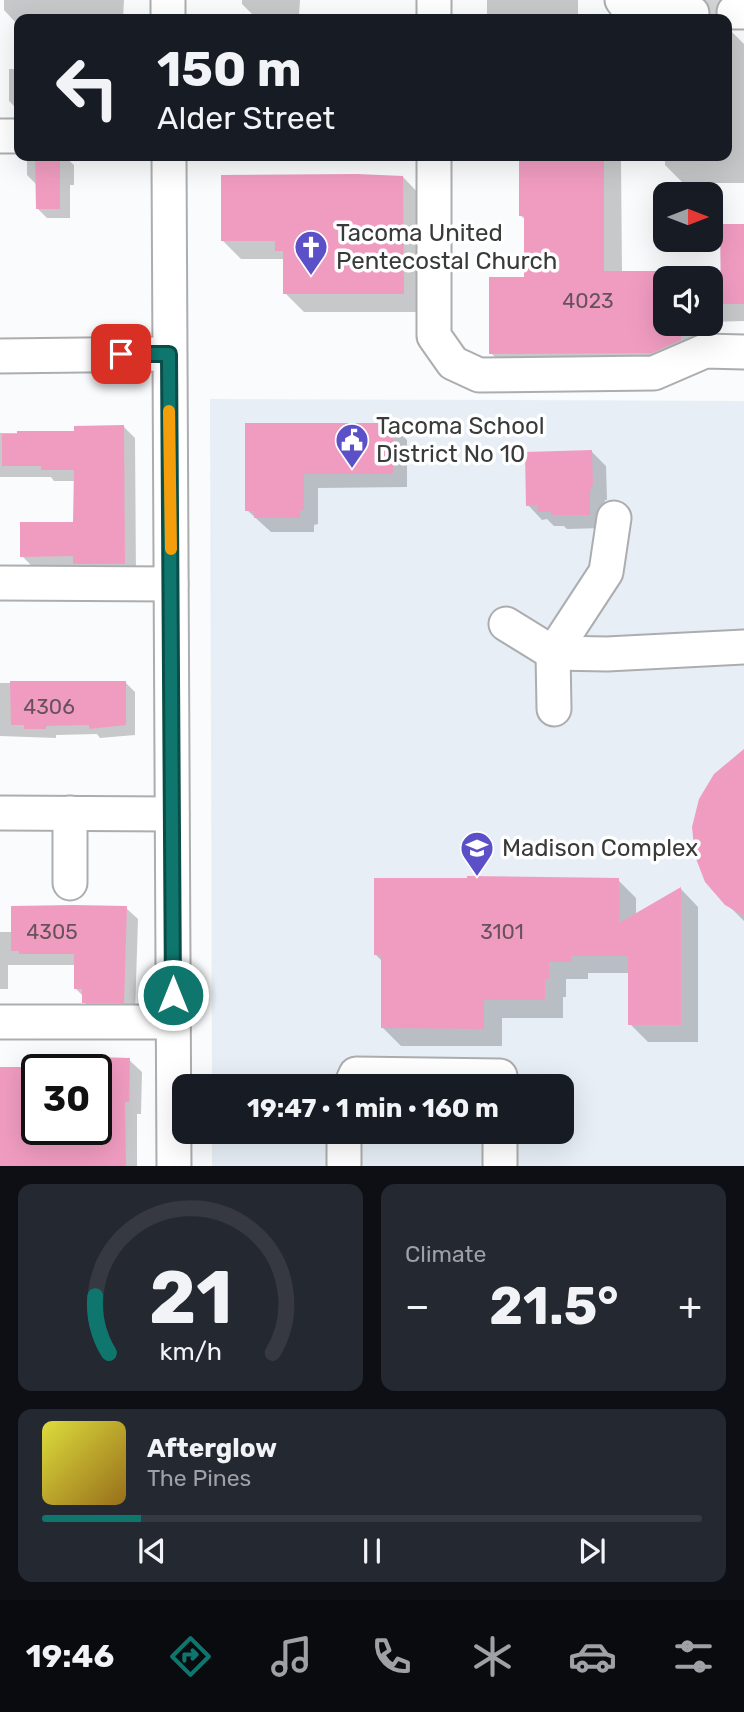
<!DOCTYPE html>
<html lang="en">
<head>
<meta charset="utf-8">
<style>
	:root { --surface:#171b24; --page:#242831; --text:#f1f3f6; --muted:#9ea1a6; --line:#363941; --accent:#0f766e }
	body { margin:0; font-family:Rubik,sans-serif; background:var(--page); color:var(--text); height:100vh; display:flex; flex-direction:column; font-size:26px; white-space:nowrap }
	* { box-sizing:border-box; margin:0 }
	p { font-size:23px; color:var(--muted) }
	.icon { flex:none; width:38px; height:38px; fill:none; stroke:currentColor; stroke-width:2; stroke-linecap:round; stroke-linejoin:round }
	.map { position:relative; height:1166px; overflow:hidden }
	.drawer { display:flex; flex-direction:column; gap:18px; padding:18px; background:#0d0f14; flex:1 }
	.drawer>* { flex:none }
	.top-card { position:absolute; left:14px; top:14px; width:718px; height:147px; border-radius:14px; box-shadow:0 7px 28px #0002; background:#171b24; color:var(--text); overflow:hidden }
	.needle { width:46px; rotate:90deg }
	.buttons { position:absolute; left:653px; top:182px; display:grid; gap:14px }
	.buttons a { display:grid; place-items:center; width:70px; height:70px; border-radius:14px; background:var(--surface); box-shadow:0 7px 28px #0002; font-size:35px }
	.speed { position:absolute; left:21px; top:1054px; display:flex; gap:14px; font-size:35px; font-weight:700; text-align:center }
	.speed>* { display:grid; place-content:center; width:91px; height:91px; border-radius:50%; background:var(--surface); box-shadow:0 7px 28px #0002; line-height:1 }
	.speed .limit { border:4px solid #111; border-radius:10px; background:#fff; color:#111 }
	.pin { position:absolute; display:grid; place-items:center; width:60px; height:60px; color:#fff; margin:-30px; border-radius:14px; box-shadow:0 4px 10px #0006 }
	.me { position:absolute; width:77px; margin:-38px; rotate:0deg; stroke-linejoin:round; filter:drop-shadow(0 0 5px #0008) }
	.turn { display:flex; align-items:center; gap:24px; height:147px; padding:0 28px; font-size:32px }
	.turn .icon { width:91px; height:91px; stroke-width:2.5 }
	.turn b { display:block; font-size:49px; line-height:60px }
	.big { font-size:52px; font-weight:700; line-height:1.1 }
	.drawer .widget { flex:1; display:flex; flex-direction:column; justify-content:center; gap:10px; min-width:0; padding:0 24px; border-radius:14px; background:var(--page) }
	.drawer .dial { align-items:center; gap:0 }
	.dial svg { height:182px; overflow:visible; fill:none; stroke:var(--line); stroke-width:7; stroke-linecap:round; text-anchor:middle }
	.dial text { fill:var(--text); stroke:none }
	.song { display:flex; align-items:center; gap:21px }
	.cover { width:84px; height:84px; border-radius:10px; background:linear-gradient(135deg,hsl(60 70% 55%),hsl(40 70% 35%)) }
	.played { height:7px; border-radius:4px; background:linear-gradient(90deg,var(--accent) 15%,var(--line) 15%) }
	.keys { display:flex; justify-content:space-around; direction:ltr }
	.heat { display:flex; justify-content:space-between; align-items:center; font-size:38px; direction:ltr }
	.drawer .tiles { flex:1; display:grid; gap:18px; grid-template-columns:1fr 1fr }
	.widget:last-child { grid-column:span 2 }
	.trip { position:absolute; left:172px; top:1074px; width:402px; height:70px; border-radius:14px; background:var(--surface); box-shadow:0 7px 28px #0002; font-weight:700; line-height:70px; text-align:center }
	.menu { display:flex; height:112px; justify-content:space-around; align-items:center; background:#090b0e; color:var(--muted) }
	.menu .icon { width:49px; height:49px }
	.menu .selected { color:var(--accent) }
	.menu b { font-size:32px; color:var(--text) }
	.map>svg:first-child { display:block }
</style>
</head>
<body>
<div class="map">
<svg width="744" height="1166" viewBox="0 0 744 1166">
	<rect width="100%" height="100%" fill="#f9fbfc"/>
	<path fill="#e7eef6" d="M 210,399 L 744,401 L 744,1166 L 212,1166 L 212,1132 L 562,1132 L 562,1087 L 212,1087 Z"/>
	<g fill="#0003" fill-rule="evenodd">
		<path d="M 4,0 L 124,0 L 123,19 L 19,19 L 19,23 L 16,23 L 4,10 Z"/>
		<path d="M 242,0 L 300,0 L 299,15 L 252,14 L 242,4 Z"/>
		<rect x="487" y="0" width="91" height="19"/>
		<path d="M 701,0 L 740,0 L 732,32 L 744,44 L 744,183 L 683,183 L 665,165 L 665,159 L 621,159 L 622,273 L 722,272 L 744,226 L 744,321 L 710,322 L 710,278 L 665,278 L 665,324 L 698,324 L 699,358 L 509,371 L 491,353 L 526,279 L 526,220 L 521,216 L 526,156 L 726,156 L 726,19 L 711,19 L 713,12 Z"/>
		<path d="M 9,69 L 19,69 L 19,111 L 9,101 Z"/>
		<path d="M 27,156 L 64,156 L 74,165 L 74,185 L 70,185 L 70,218 L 47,218 L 37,208 L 37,185 L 27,175 Z"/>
		<path d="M 403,177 L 421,196 L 422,312 L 304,312 L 285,293 L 285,259 L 241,259 L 222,240 Z"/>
		<path d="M 246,425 L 392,425 L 407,440 L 407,487 L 318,488 L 318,524 L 314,525 L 314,532 L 271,532 L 247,510 Z"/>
		<path d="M 123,426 L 135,438 L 136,576 L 34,568 L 22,556 L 75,523 L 75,481 L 54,481 L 51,477 L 0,477 L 0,433 L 76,433 Z"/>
		<path d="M 592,452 L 606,466 L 607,500 L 605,500 L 604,509 L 604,528 L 567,529 L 564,526 L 554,526 L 547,519 L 542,520 L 528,505 Z"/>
		<path d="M 125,682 L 135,692 L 135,735 L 100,738 L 97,734 L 56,735 L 56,738 L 0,736 L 0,683 Z"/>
		<path d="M 744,754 L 744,921 L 726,903 Z"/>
		<path d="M 618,880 L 636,898 L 636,915 L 681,889 L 698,907 L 698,1042 L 648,1042 L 630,1024 L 630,973 L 588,973 L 588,979 L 566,979 L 566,997 L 563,997 L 563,1018 L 502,1018 L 502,1046 L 401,1046 L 383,1028 L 383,962 L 375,954 Z"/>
		<path d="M 126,908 L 138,919 L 135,1014 L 96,1014 L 84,1002 L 84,997 L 76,989 L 76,965 L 8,965 L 8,989 L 0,989 L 0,932 L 13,932 Z"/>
		<path d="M 83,1059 L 129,1060 L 142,1072 L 141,1114 L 137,1114 L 137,1166 L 0,1166 L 0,1068 L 83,1068 ZM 37,1069 L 96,1069 L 96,1129 L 37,1129 Z"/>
	</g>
	<g fill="#f09cc0">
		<path d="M 35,156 L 60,156 L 60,209 L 36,209 Z"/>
		<path d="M 525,156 L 604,156 L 604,271 L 665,271 L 665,324 L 681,324 L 681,340 L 652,353 L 489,354 L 489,277 L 524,277 L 524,216 L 519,216 L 519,161 L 525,161 Z"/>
		<path d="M 357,174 L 403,176 L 404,294 L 283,294 L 283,251 L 275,251 L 275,241 L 221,241 L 221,175 Z"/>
		<path d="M 720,224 L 744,224 L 744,304 L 721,304 Z"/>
		<path d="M 245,423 L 393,423 L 393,474 L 304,474 L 304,510 L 300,511 L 300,518 L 254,518 L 254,511 L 245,511 Z"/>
		<path d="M 124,425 L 125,564 L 73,564 L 73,556 L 20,557 L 20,522 L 73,522 L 74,470 L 41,470 L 41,466 L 2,466 L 2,434 L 17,434 L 17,431 L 74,431 L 74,426 Z"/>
		<path d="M 592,450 L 593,486 L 591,486 L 590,494 L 590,515 L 551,515 L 551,512 L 538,512 L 538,505 L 526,506 L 525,452 Z"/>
		<path d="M 10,681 L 126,681 L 126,725 L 89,729 L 89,725 L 46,726 L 46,729 L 24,729 L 24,725 L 11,725 Z"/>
		<path d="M 744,749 L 744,916 L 725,905 L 705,882 L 695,856 L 692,827 L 699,799 L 714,774 Z"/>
		<path d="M 467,876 L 619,878 L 619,923 L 681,887 L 681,1025 L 628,1025 L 628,956 L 571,956 L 571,962 L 549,962 L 549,979 L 545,979 L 545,1000 L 484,1000 L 484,1029 L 381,1028 L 381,955 L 374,955 L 374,878 L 467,878 Z"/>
		<path d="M 74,905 L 127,906 L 124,1003 L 82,1003 L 82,989 L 74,989 L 74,954 L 19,954 L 19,951 L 11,951 L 11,906 Z"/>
		<path d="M 96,1057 L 130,1058 L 129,1102 L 125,1102 L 126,1166 L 0,1166 L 0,1067 L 37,1067 L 37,1129 L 96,1129 Z"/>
	</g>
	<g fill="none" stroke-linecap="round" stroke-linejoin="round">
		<path stroke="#d3d4d5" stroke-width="33" stroke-dasharray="33 17" stroke-linecap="butt" d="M 692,13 L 734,12"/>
		<defs>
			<g id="minor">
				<path d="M 168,0 L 168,19"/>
				<path d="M 434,0 L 434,19"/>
				<path d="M 622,0 L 629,9 L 692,13"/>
				<path d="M 734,12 L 744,12"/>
				<path d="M 0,136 L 19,136"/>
				<path d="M 169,156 L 174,1166"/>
				<path d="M 434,156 L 434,336 L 453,363 L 479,375 L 654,373 L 705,351 L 744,352"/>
				<path d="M 0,356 L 169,354"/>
				<path d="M 0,583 L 171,584"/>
				<path d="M 506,624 L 553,653 L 607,654 L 744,647"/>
				<path d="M 554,709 L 553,653 L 606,572 L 614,518"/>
				<path d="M 0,813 L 172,814"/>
				<path d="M 70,813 L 70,883"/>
				<path d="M 0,1022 L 173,1022"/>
				<path d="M 350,1087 L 356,1074 L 500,1076 L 500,1087"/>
				<path d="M 344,1132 L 344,1166"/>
				<path d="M 500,1166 L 500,1132"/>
			</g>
		</defs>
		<use href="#minor" stroke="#acadaf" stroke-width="37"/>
		<use href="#minor" stroke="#fff" stroke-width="33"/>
	</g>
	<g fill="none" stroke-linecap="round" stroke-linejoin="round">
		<defs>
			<path id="route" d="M 121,354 L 169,354 L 173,995"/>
		</defs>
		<use href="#route" stroke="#0a4d48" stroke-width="18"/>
		<use href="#route" stroke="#0f766e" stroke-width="12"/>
		<path stroke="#f59e0b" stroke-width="12" d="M 169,411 L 171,549"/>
	</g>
	<defs>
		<symbol id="church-pin" viewBox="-11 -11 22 30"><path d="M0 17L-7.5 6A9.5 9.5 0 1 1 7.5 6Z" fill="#5c50c8" stroke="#fff"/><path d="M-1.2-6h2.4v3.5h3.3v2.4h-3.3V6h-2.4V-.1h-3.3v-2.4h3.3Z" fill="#fff"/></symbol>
		<symbol id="civic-pin" viewBox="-11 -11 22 30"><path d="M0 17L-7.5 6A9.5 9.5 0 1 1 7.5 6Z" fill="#5c50c8" stroke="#fff"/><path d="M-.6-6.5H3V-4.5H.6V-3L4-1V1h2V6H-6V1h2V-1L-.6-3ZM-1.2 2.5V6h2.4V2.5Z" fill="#fff"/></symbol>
		<symbol id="school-pin" viewBox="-11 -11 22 30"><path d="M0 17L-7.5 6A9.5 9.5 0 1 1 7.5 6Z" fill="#5c50c8" stroke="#fff"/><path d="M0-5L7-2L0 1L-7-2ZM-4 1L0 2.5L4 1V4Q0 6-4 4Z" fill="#fff"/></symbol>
	</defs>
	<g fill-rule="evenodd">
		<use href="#church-pin" x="292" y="228" width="38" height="52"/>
		<use href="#civic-pin" x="333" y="421" width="38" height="52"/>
		<use href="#school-pin" x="458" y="829" width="38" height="52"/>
	</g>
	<g text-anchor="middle" stroke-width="7" stroke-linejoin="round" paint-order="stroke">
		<g font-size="21" fill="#67525c">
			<text x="588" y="308">4023</text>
			<text x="49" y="714">4306</text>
			<text x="52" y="939">4305</text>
			<text x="502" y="939">3101</text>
		</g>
		<g font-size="24" fill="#393a3a" stroke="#fff" text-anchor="start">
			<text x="336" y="241">Tacoma United<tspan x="336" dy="28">Pentecostal Church</tspan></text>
			<text x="376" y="434">Tacoma School<tspan x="376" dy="28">District No 10</tspan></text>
			<text x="502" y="856">Madison Complex</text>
		</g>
	</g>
</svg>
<div class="buttons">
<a><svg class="needle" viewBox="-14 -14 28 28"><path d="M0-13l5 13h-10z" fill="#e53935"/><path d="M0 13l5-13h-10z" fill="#9ea1a6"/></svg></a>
<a><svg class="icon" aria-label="sound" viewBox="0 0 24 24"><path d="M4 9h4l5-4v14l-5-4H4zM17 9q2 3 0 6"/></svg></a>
</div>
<div class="speed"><div class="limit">30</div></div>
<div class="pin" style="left:121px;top:354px;background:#d93025"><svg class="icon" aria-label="arrive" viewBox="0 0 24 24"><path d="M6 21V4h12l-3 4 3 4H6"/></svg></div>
<svg class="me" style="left:173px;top:995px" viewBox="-20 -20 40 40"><circle r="17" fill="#0f766e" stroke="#fff" stroke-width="3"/><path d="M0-11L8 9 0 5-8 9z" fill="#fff"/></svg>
<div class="trip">19:47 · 1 min · 160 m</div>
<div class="top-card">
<div class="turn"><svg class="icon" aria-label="left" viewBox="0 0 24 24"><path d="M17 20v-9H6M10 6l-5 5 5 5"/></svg><div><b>150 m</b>Alder Street</div></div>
</div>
</div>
<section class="drawer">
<div class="tiles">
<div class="widget dial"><svg viewBox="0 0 100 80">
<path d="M14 69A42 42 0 1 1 86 69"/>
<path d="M14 69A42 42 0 0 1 8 44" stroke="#0f766e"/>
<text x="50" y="56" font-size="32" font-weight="700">21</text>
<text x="50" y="72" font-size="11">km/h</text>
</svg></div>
<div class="widget"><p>Climate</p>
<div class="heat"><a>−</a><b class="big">21.5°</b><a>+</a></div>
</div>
<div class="widget">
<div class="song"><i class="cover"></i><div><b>Afterglow</b><p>The Pines</p></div></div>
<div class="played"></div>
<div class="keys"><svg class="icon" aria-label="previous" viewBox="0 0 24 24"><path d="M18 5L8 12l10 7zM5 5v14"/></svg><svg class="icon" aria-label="pause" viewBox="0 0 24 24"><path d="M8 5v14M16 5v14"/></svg><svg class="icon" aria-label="next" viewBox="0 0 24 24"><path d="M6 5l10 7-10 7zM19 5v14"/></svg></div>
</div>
</div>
</section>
<nav class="menu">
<b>19:46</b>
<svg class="icon selected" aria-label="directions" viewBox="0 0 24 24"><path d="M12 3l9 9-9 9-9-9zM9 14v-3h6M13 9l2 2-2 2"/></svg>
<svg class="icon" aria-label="music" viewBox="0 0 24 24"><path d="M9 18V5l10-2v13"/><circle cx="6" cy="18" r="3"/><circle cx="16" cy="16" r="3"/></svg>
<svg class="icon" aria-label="phone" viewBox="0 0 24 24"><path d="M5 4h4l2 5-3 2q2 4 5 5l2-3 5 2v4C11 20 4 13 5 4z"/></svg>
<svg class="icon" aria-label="climate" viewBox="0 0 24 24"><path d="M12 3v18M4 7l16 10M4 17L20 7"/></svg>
<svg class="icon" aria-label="car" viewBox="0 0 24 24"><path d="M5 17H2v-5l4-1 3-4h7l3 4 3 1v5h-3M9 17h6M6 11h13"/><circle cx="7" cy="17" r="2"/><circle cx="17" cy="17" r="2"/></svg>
<svg class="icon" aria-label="filters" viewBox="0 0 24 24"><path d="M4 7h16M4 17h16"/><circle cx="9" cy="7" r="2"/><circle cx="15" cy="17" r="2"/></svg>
</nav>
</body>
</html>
